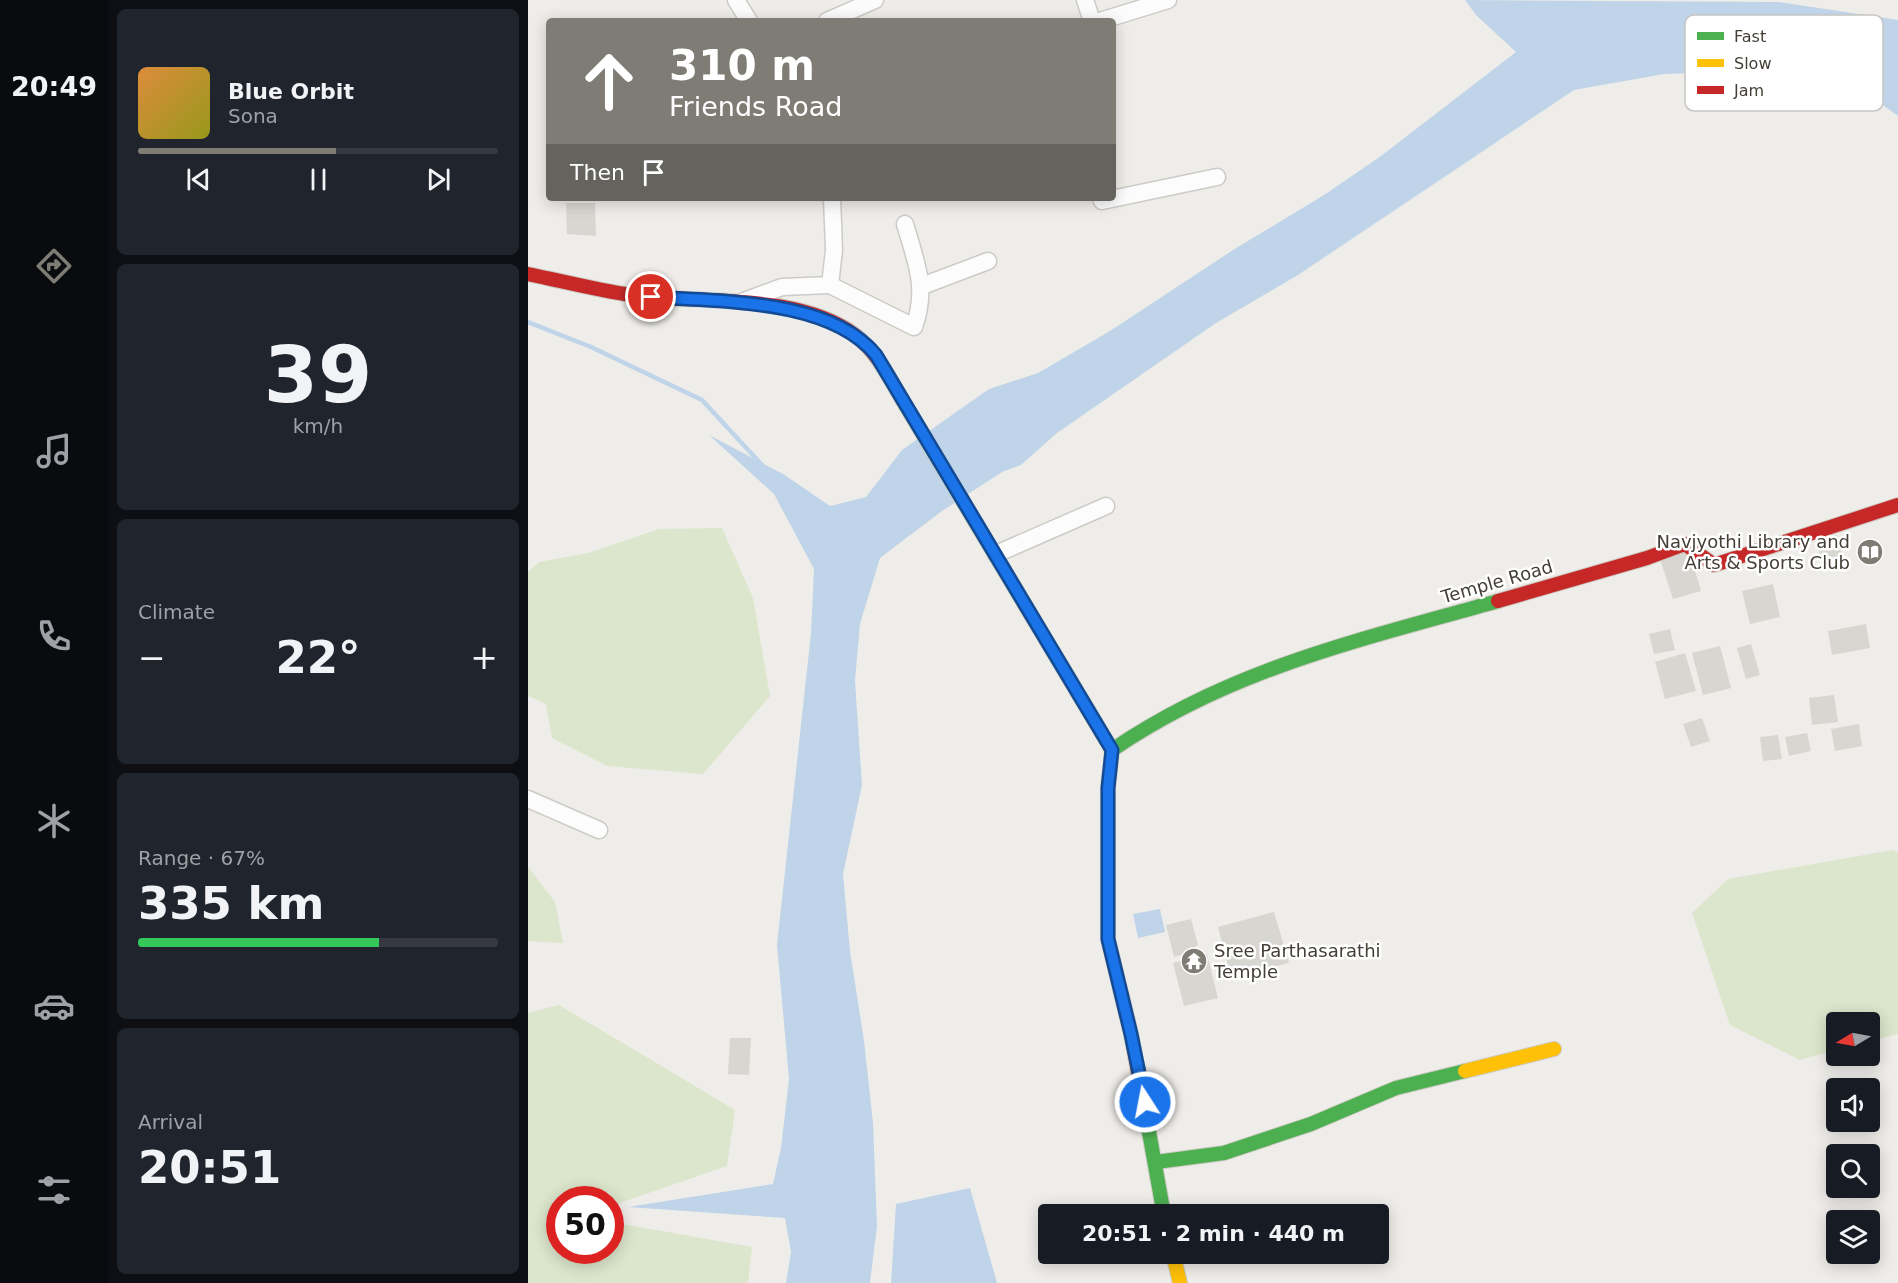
<!DOCTYPE html>
<html lang="en">
<head>
<meta charset="utf-8">
<style>
	:root { --surface:#171b24; --page:#20242c; --text:#f1f3f6; --muted:#9ea1a6; --line:#363941; --accent:#7f7c75 }
	body { margin:0; font-family:"DejaVu Sans",sans-serif; background:var(--page); color:var(--text); height:100vh; display:flex; flex-direction:column; font-size:22px; white-space:nowrap }
	* { box-sizing:border-box; margin:0 }
	p { font-size:20px; color:var(--muted) }
	.icon { flex:none; width:33px; height:33px; fill:none; stroke:currentColor; stroke-width:2; stroke-linecap:round; stroke-linejoin:round }
	.map { position:relative; flex:1; overflow:hidden }
	.panel { display:flex; flex-direction:column; gap:9px; padding:9px; background:#0d0f14; width:420px }
	.panel>* { flex:none }
	.guide { position:absolute; left:18px; top:18px; width:570px; height:183px; border-radius:6px; box-shadow:0 3px 15px #0003; background:#7f7c75; color:#fff; overflow:hidden }
	.needle { width:39px; rotate:260deg }
	.buttons { position:absolute; left:1298px; top:1012px; display:grid; gap:12px }
	.buttons a { display:grid; place-items:center; width:54px; height:54px; border-radius:6px; background:var(--surface); box-shadow:0 3px 15px #0003; font-size:30px }
	.speed { position:absolute; left:18px; top:1186px; display:flex; gap:12px; font-size:30px; font-weight:700; text-align:center }
	.speed>* { display:grid; place-content:center; width:78px; height:78px; border-radius:50%; background:var(--surface); box-shadow:0 3px 15px #0003; line-height:1 }
	.speed .limit { border:9px solid #d22; background:#fff; color:#111 }
	.pin { position:absolute; display:grid; place-items:center; width:51px; height:51px; color:#fff; margin:-26px; border:3px solid #fff; border-radius:50%; box-shadow:0 2px 6px #0007 }
	.me { position:absolute; width:66px; margin:-33px; rotate:349deg; stroke-linejoin:round; filter:drop-shadow(0 0 4px #0008) }
	.turn { display:flex; align-items:center; gap:21px; height:126px; padding:0 24px; font-size:27px }
	.turn .icon { width:78px; height:78px; stroke-width:2.5 }
	.turn b { display:block; font-size:42px; line-height:51px }
	.then { display:flex; align-items:center; height:57px; padding:0 24px; background:#0003; gap:12px; font-size:22px }
	.big { font-size:45px; font-weight:700; line-height:1.1 }
	.panel .tile { flex:1; display:flex; flex-direction:column; justify-content:center; gap:9px; min-width:0; padding:0 21px; border-radius:9px; background:var(--page) }
	.panel .dial { align-items:center; gap:0 }
	.dial b { font-size:78px; line-height:1 }
	.song { display:flex; align-items:center; gap:18px }
	.cover { width:72px; height:72px; border-radius:9px; background:linear-gradient(135deg,hsl(30 70% 55%),hsl(60 70% 35%)) }
	.played { height:6px; border-radius:3px; background:linear-gradient(90deg,var(--accent) 55%,var(--line) 55%) }
	.keys { display:flex; justify-content:space-around; direction:ltr }
	.heat { display:flex; justify-content:space-between; align-items:center; font-size:33px; direction:ltr }
	.charge { height:9px; border-radius:4px; background:linear-gradient(90deg,#34c759 67%,var(--line) 0) }
	.trip { position:absolute; left:510px; top:1204px; width:351px; height:60px; border-radius:6px; background:var(--surface); box-shadow:0 3px 15px #0003; font-weight:700; line-height:60px; text-align:center }
	main { display:flex; flex:1; min-height:0 }
	.tabs { display:flex; flex-direction:column; width:108px; justify-content:space-around; align-items:center; background:#090b0e; color:var(--muted) }
	.tabs .icon { width:42px; height:42px }
	.tabs .selected { color:var(--accent) }
	.tabs b { font-size:27px; color:var(--text) }
	.map>svg:first-child { display:block }
</style>
</head>
<body>
<main>
<nav class="tabs">
<b>20:49</b>
<svg class="icon selected" aria-label="directions" viewBox="0 0 24 24"><path d="M12 3l9 9-9 9-9-9zM9 14v-3h6M13 9l2 2-2 2"/></svg>
<svg class="icon" aria-label="music" viewBox="0 0 24 24"><path d="M9 18V5l10-2v13"/><circle cx="6" cy="18" r="3"/><circle cx="16" cy="16" r="3"/></svg>
<svg class="icon" aria-label="phone" viewBox="0 0 24 24"><path d="M5 4h4l2 5-3 2q2 4 5 5l2-3 5 2v4C11 20 4 13 5 4z"/></svg>
<svg class="icon" aria-label="climate" viewBox="0 0 24 24"><path d="M12 3v18M4 7l16 10M4 17L20 7"/></svg>
<svg class="icon" aria-label="car" viewBox="0 0 24 24"><path d="M5 17H2v-5l4-1 3-4h7l3 4 3 1v5h-3M9 17h6M6 11h13"/><circle cx="7" cy="17" r="2"/><circle cx="17" cy="17" r="2"/></svg>
<svg class="icon" aria-label="filters" viewBox="0 0 24 24"><path d="M4 7h16M4 17h16"/><circle cx="9" cy="7" r="2"/><circle cx="15" cy="17" r="2"/></svg>
</nav>
<section class="panel">
<div class="tile">
<div class="song"><i class="cover"></i><div><b>Blue Orbit</b><p>Sona</p></div></div>
<div class="played"></div>
<div class="keys"><svg class="icon" aria-label="previous" viewBox="0 0 24 24"><path d="M18 5L8 12l10 7zM5 5v14"/></svg><svg class="icon" aria-label="pause" viewBox="0 0 24 24"><path d="M8 5v14M16 5v14"/></svg><svg class="icon" aria-label="next" viewBox="0 0 24 24"><path d="M6 5l10 7-10 7zM19 5v14"/></svg></div>
</div>
<div class="tile dial"><b>39</b><p>km/h</p></div>
<div class="tile"><p>Climate</p>
<div class="heat"><a>−</a><b class="big">22°</b><a>+</a></div>
</div>
<div class="tile"><p>Range · 67%</p><b class="big">335 km</b><div class="charge"></div></div>
<div class="tile"><p>Arrival</p><b class="big">20:51</b></div>
</section>
<div class="map">
<svg width="1370" height="1283" viewBox="0 0 1370 1283">
	<rect width="100%" height="100%" fill="#efede9"/>
	<g fill="#dbe6cc">
		<path d="M 194,528 L 225,598 L 242,696 L 175,774 L 79,766 L 24,738 L 18,704 L 0,696 L 0,572 L 11,562 L 60,553 L 131,529 Z"/>
		<path d="M 1365,850 L 1370,853 L 1370,1034 L 1341,1041 L 1341,1023 L 1308,1023 L 1308,1050 L 1272,1060 L 1202,1025 L 1164,913 L 1200,879 Z"/>
		<path d="M 0,867 L 27,902 L 35,943 L 0,941 Z"/>
		<path d="M 31,1005 L 207,1110 L 199,1166 L 83,1206 L 82,1200 L 32,1200 L 32,1251 L 82,1251 L 83,1222 L 224,1247 L 220,1283 L 0,1283 L 0,1013 Z"/>
	</g>
	<g fill="#bfd4e8">
		<path d="M 937,0 L 1251,2 L 1370,20 L 1370,116 L 1305,69 L 1136,74 L 1046,90 L 770,275 L 688,323 L 529,433 L 493,465 L 474,472 L 414,511 L 352,558 L 332,624 L 327,681 L 334,785 L 315,874 L 322,951 L 336,1041 L 345,1123 L 349,1226 L 342,1283 L 258,1283 L 263,1252 L 257,1218 L 100,1207 L 245,1184 L 253,1148 L 261,1079 L 249,945 L 283,633 L 286,569 L 246,494 L 181,435 L 255,474 L 302,506 L 338,497 L 374,450 L 461,389 L 510,373 L 582,331 L 705,250 L 796,195 L 853,156 L 988,52 L 948,15 Z"/>
		<path d="M 632,909 L 637,932 L 610,938 L 605,914 Z"/>
		<path d="M 442,1188 L 469,1283 L 363,1283 L 368,1204 Z"/>
	</g>
	<g fill="none" stroke-linecap="round" stroke-linejoin="round">
		<path stroke="#bfd4e8" stroke-width="4.5" d="M 0,322 L 63,347 L 174,400 L 234,465"/>
	</g>
	<g fill="#d8d6d1">
		<path d="M 38,203 L 67,203 L 68,236 L 39,234 Z"/>
		<path d="M 1309,535 L 1316,564 L 1296,569 L 1288,540 Z"/>
		<path d="M 1161,551 L 1173,591 L 1145,599 L 1132,559 Z"/>
		<path d="M 1245,584 L 1252,617 L 1222,624 L 1214,591 Z"/>
		<path d="M 1338,624 L 1342,648 L 1304,655 L 1300,631 Z"/>
		<path d="M 1142,629 L 1147,650 L 1126,654 L 1121,634 Z"/>
		<path d="M 1223,644 L 1232,675 L 1218,679 L 1209,648 Z"/>
		<path d="M 1192,646 L 1203,688 L 1175,695 L 1164,653 Z"/>
		<path d="M 1157,653 L 1168,691 L 1137,699 L 1127,662 Z"/>
		<path d="M 1306,695 L 1310,722 L 1284,725 L 1281,698 Z"/>
		<path d="M 1174,718 L 1182,741 L 1163,747 L 1155,724 Z"/>
		<path d="M 1331,724 L 1334,746 L 1307,751 L 1303,729 Z"/>
		<path d="M 1279,733 L 1283,751 L 1261,756 L 1257,737 Z"/>
		<path d="M 1250,735 L 1254,759 L 1235,761 L 1232,737 Z"/>
		<path d="M 746,912 L 761,963 L 703,977 L 690,927 Z"/>
		<path d="M 663,919 L 670,945 L 663,950 L 669,957 L 679,954 L 690,998 L 656,1006 L 645,963 L 658,960 L 656,954 L 646,957 L 638,925 Z"/>
		<path d="M 202,1038 L 223,1038 L 221,1075 L 200,1074 Z"/>
	</g>
	<g fill="none" stroke-linecap="round" stroke-linejoin="round">
		<defs>
			<g id="street">
				<path d="M 208,0 L 221,21"/>
				<path d="M 557,0 L 564,21"/>
				<path d="M 299,21 L 347,0"/>
				<path d="M 572,21 L 640,0"/>
				<path d="M 573,198 L 574,201 L 689,177"/>
				<path d="M 302,285 L 386,327 C 400,288 388,262 377,224"/>
				<path d="M 394,286 L 460,261"/>
				<path d="M 216,301 L 254,287 L 302,285 L 306,250 L 304,198"/>
				<path d="M 468,554 L 578,506"/>
				<path d="M 0,799 L 71,830"/>
			</g>
			<g id="fast">
				<path d="M 375,401 L 584,750 L 583,761"/>
				<path d="M 584,750 C 704,668 833,640 970,601"/>
				<path d="M 614,1093 L 636,1215"/>
				<path d="M 628,1162 L 696,1153 L 783,1124 L 868,1088 L 937,1071"/>
			</g>
			<g id="slow">
				<path d="M 937,1071 L 1026,1049"/>
				<path d="M 645,1254 L 652,1283"/>
			</g>
			<g id="jam">
				<path d="M 0,274 C 34,281 69,290 103,295 C 171,304 269,292 327,335 C 349,352 361,377 375,401"/>
				<path d="M 970,601 L 1119,558 L 1157,544 L 1186,565 L 1370,505"/>
				<path d="M 583,761 L 580,788 L 580,939 L 603,1034 L 614,1093"/>
			</g>
		</defs>
		<use href="#street" stroke="#cccbc7" stroke-width="19"/>
		<use href="#fast" stroke="#cccac1" stroke-width="16"/>
		<use href="#slow" stroke="#cccac1" stroke-width="16"/>
		<use href="#jam" stroke="#cccac1" stroke-width="16"/>
		<use href="#street" stroke="#fdfcfc" stroke-width="16"/>
		<use href="#fast" stroke="#4caf50" stroke-width="14"/>
		<use href="#slow" stroke="#ffc107" stroke-width="14"/>
		<use href="#jam" stroke="#c62828" stroke-width="14"/>
	</g>
	<g fill="none" stroke-linecap="round" stroke-linejoin="round">
		<defs>
			<path id="route" d="M 123,297 C 192,302 301,298 348,355 L 584,750 L 580,788 L 580,939 L 603,1034 L 617,1102"/>
		</defs>
		<use href="#route" stroke="#114b97" stroke-width="15"/>
		<use href="#route" stroke="#1a73e8" stroke-width="10"/>
	</g>
	<defs>
		<symbol id="library-disc" viewBox="-11 -11 22 22"><circle r="9.5" fill="#7f7c75" stroke="#fff"/><path d="M-6-4Q-3-5.5-.7-3.5V5Q-3 3-6 4ZM6-4Q3-5.5 .7-3.5V5Q3 3 6 4Z" fill="#fff"/></symbol>
		<symbol id="temple-disc" viewBox="-11 -11 22 22"><circle r="9.5" fill="#7f7c75" stroke="#fff"/><path d="M0-6L5-2H3V0L6.5 2.5H4V6H1.5V3h-3V6H-4V2.5H-6.5L-3 0V-2H-5Z" fill="#fff"/></symbol>
	</defs>
	<g fill-rule="evenodd">
		<use href="#library-disc" x="1327" y="537" width="30" height="30"/>
		<use href="#temple-disc" x="651" y="946" width="30" height="30"/>
	</g>
	<g text-anchor="middle" stroke-width="5" stroke-linejoin="round" paint-order="stroke">
		<g font-size="18" fill="#433f37" stroke="#fff" text-anchor="end">
			<text x="1322" y="548">Navjyothi Library and<tspan x="1322" dy="21">Arts &amp; Sports Club</tspan></text>
			<text x="686" y="957" text-anchor="start">Sree Parthasarathi<tspan x="686" dy="21">Temple</tspan></text>
		</g>
		<g font-size="18" fill="#433f37" stroke="#fff">
			<text transform="translate(969 582) rotate(-16)" y="6">Temple Road</text>
		</g>
	</g>
	<rect x="1157" y="15" width="198" height="96" rx="9" fill="#fff" stroke="#c7c5c3" stroke-width="1.5"/>
	<rect x="1169" y="32" width="27" height="8" fill="#4caf50"/>
	<rect x="1169" y="59" width="27" height="8" fill="#ffc107"/>
	<rect x="1169" y="86" width="27" height="8" fill="#c62828"/>
	<g font-size="16" fill="#433f37">
		<text x="1206" y="42">Fast</text>
		<text x="1206" y="69">Slow</text>
		<text x="1206" y="96">Jam</text>
	</g>
</svg>
<div class="buttons">
<a><svg class="needle" viewBox="-14 -14 28 28"><path d="M0-13l5 13h-10z" fill="#e53935"/><path d="M0 13l5-13h-10z" fill="#9ea1a6"/></svg></a>
<a><svg class="icon" aria-label="sound" viewBox="0 0 24 24"><path d="M4 9h4l5-4v14l-5-4H4zM17 9q2 3 0 6"/></svg></a>
<a><svg class="icon" aria-label="search" viewBox="0 0 24 24"><circle cx="10" cy="10" r="6"/><path d="M15 15l6 6"/></svg></a>
<a><svg class="icon" aria-label="layers" viewBox="0 0 24 24"><path d="M12 4l9 5-9 5-9-5zM3 14l9 5 9-5"/></svg></a>
</div>
<div class="speed"><div class="limit">50</div></div>
<div class="pin" style="left:123px;top:297px;background:#d93025"><svg class="icon" aria-label="arrive" viewBox="0 0 24 24"><path d="M6 21V4h12l-3 4 3 4H6"/></svg></div>
<svg class="me" style="left:617px;top:1102px" viewBox="-20 -20 40 40"><circle r="17" fill="#1a73e8" stroke="#fff" stroke-width="3"/><path d="M0-11L8 9 0 5-8 9z" fill="#fff"/></svg>
<div class="trip">20:51 · 2 min · 440 m</div>
<div class="guide">
<div class="turn"><svg class="icon" aria-label="ahead" viewBox="0 0 24 24"><path d="M12 20V5M6 11l6-6 6 6"/></svg><div><b>310 m</b>Friends Road</div></div>
<div class="then">Then<svg class="icon" aria-label="arrive" viewBox="0 0 24 24"><path d="M6 21V4h12l-3 4 3 4H6"/></svg></div>
</div>
</div>
</main>
</body>
</html>
